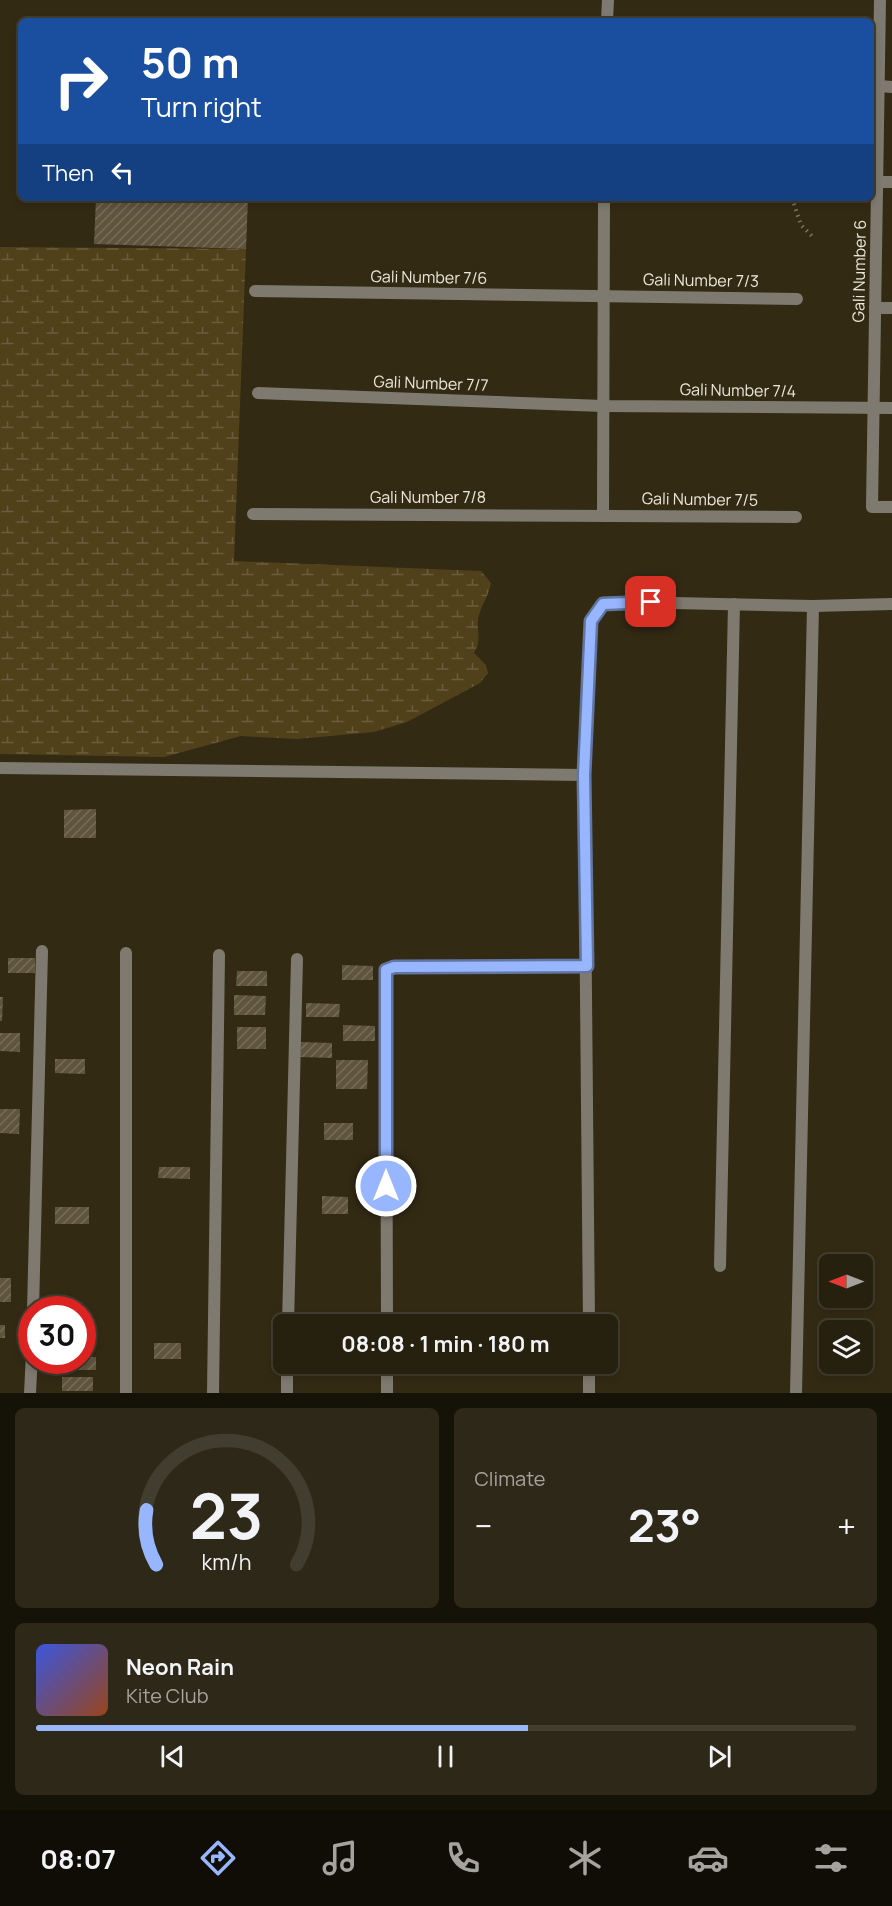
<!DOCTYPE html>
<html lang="en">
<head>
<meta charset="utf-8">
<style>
	:root { --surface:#26200f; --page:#2e2818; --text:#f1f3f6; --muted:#a4a39e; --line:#423e2f; --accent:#97b6fd }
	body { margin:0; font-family:Manrope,sans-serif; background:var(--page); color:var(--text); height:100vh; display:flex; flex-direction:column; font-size:22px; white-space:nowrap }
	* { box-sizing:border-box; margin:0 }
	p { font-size:20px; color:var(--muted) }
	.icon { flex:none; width:33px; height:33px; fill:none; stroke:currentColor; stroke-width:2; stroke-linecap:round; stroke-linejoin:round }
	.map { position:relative; height:1393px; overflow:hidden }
	.panel { display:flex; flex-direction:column; gap:15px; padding:15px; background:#151208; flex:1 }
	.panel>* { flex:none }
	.guide { position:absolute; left:18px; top:18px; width:856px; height:183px; border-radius:9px; box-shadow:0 3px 9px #0003,0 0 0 2px var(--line); background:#1a4fa0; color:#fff; overflow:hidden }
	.needle { width:39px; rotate:270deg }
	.controls { position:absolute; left:819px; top:1254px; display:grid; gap:12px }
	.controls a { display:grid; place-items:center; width:54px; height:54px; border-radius:9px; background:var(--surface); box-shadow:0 3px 9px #0003,0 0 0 2px var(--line); font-size:30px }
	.speed { position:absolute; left:18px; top:1296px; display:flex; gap:12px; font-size:30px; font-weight:700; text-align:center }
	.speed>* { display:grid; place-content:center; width:78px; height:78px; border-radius:50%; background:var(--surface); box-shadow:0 3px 9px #0003,0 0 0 2px var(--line); line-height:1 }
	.speed .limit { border:9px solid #d22; background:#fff; color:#111 }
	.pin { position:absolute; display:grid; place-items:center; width:51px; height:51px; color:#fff; margin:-26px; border-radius:12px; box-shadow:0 3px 9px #0006 }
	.me { position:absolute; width:66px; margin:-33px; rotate:0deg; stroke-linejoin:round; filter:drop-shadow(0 0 4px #0008) }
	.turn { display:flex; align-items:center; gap:21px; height:126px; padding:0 24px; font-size:27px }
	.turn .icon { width:78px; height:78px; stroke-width:2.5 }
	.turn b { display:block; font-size:42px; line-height:51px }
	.then { display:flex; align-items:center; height:57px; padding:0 24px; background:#0003; gap:12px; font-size:22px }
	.big { font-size:45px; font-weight:700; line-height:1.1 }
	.panel .widget { flex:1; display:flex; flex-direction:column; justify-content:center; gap:9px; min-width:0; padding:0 21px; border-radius:9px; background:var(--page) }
	.panel .dial { align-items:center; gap:0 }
	.dial svg { height:156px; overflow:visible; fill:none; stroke:var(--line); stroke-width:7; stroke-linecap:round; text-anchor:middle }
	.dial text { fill:var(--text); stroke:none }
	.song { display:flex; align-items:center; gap:18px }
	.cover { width:72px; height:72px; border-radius:9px; background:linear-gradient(135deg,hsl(230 70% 55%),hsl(20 70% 35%)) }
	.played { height:6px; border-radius:3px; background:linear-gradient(90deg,var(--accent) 60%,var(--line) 60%) }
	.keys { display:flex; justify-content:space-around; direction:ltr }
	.heat { display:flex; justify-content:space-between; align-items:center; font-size:33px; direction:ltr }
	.panel .tiles { flex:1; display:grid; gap:15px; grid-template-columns:1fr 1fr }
	.widget:last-child { grid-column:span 2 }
	.trip { position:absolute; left:273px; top:1314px; width:345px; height:60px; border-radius:9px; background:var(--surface); box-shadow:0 3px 9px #0003,0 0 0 2px var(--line); font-weight:700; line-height:60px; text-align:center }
	.tab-bar { display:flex; height:96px; justify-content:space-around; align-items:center; background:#0f0d06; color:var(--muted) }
	.tab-bar .icon { width:42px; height:42px }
	.tab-bar .on { color:var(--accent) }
	.tab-bar b { font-size:27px; color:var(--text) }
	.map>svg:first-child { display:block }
</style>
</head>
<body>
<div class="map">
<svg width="892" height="1393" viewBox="0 0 892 1393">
	<defs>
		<pattern id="wetland-marsh" width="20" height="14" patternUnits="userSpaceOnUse" patternTransform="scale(1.5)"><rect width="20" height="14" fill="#51411b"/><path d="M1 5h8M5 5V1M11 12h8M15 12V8" fill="none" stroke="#6a5c3c"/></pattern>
		<pattern id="building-hatch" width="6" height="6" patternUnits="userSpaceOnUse" patternTransform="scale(1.5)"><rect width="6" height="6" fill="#5f543e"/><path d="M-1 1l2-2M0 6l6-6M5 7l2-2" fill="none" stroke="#766d59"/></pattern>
	</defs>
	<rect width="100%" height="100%" fill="#332a14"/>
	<path fill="url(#wetland-marsh)" d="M 0,247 L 246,249 L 234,561 L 481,571 L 491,583 C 489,595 482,604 479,615 C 475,630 483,637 474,653 L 486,665 L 488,673 L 480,683 L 407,722 L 374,732 L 297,739 L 241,736 L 164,757 L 0,754 Z"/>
	<g fill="url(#building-hatch)">
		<path d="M 96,198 L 248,198 L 246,249 L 94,244 Z"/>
		<path d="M 96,809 L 96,838 L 64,838 L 64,810 Z"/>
		<rect x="8" y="958" width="27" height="15"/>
		<path d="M 342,965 L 373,966 L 373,980 L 342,980 Z"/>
		<path d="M 237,971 L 267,971 L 267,986 L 236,986 Z"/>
		<path d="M 234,995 L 266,996 L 265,1015 L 234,1015 Z"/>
		<path d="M 0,997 L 3,997 L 2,1021 L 0,1021 Z"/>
		<path d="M 306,1003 L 340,1004 L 339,1017 L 306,1017 Z"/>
		<path d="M 343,1025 L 375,1026 L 375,1041 L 343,1041 Z"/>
		<rect x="237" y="1027" width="29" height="22"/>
		<path d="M 0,1033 L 20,1033 L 20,1052 L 0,1051 Z"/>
		<path d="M 301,1042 L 332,1043 L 332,1058 L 300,1057 Z"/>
		<path d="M 55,1059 L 85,1059 L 85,1074 L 55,1073 Z"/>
		<path d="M 336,1060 L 368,1060 L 367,1089 L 336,1089 Z"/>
		<path d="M 0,1109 L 20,1109 L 19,1134 L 0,1133 Z"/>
		<rect x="324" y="1123" width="29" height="17"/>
		<path d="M 159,1167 L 190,1167 L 190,1179 L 158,1178 Z"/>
		<path d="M 322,1196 L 348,1197 L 348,1214 L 322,1214 Z"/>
		<rect x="55" y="1207" width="34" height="17"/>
		<rect x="0" y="1278" width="11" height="24"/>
		<rect x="0" y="1325" width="5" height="13"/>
		<rect x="82" y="1332" width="12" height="16"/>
		<rect x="154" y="1343" width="27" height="16"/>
		<path d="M 82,1357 L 96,1357 L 96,1370 L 62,1370 L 62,1360 L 82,1360 Z"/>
		<rect x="62" y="1377" width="31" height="14"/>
	</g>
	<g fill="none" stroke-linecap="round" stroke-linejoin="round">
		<path stroke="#7e7663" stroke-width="4" stroke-dasharray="1.5 4.5" stroke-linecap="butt" d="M 792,198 L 801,225 L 812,236"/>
		<g stroke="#7f7a6f" stroke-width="12">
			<path d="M 880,0 L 872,507 L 892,507"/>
			<path d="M 607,21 L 608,0"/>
			<path d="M 879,86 L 892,87"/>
			<path d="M 877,182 L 892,182"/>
			<path d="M 255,291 L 797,299"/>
			<path d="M 875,308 L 892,308"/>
			<path d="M 258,393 L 603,406 L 892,408"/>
			<path d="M 253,514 L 796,517"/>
			<path d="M 603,514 L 604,198"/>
			<path d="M 0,768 L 584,775"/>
			<path d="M 720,1266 L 734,604"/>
			<path d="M 33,1310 L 42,951"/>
			<path d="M 288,1324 L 297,959"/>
			<path d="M 387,1324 L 386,970 L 394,967 L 587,966"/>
			<path d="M 589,1324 L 584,775 L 591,621 L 603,604 L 630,602 L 813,606 L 892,604"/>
			<path d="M 589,1364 L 589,1393"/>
			<path d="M 30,1393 L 32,1354"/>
			<path d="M 126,1393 L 126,953"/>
			<path d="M 213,1393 L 219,955"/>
			<path d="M 287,1393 L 287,1364"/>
			<path d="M 387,1393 L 387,1364"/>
			<path d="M 796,1393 L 813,606"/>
		</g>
	</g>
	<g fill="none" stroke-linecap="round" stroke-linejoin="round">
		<defs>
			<path id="route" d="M 386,1186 L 386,970 L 394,967 L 587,966 L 584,775 L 591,621 L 603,604 L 651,602"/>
		</defs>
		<use href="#route" stroke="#6276a4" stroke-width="15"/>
		<use href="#route" stroke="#97b6fd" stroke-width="10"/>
	</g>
	<g text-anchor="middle" stroke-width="6" stroke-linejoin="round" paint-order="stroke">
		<g font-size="16" fill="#ece6d9" stroke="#332a14">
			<text transform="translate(859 271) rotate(-89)" y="6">Gali Number 6</text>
			<text transform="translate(429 277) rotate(1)" y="6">Gali Number 7/6</text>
			<text transform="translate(701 280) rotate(1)" y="6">Gali Number 7/3</text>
			<text transform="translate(431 383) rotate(2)" y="6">Gali Number 7/7</text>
			<text transform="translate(738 390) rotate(1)" y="6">Gali Number 7/4</text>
			<text x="428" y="503">Gali Number 7/8</text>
			<text transform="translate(700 499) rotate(1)" y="6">Gali Number 7/5</text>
		</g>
	</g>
</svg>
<div class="controls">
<a><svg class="needle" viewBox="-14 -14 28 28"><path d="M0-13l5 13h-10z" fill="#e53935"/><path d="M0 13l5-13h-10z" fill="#a4a39e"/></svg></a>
<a><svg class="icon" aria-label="layers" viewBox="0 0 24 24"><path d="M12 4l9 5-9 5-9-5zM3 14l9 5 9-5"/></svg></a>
</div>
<div class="speed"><div class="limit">30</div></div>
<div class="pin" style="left:651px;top:602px;background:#d93025"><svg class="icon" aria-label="arrive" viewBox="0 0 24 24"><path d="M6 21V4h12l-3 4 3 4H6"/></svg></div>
<svg class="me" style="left:386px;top:1186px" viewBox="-20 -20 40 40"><circle r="17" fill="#97b6fd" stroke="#fff" stroke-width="3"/><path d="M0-11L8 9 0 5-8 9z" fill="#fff"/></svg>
<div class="trip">08:08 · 1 min · 180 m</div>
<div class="guide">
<div class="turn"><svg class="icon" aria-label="right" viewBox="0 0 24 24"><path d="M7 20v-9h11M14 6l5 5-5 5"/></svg><div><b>50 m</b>Turn right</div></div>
<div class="then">Then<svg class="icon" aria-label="left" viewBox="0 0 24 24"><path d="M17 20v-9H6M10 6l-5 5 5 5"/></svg></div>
</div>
</div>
<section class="panel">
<div class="tiles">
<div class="widget dial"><svg viewBox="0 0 100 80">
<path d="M14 69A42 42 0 1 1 86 69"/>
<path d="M14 69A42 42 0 0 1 9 41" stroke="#97b6fd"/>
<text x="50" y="56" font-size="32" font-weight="700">23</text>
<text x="50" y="72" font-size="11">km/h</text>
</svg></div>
<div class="widget"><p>Climate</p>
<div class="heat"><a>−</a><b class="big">23°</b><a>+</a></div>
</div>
<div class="widget">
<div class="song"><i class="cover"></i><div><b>Neon Rain</b><p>Kite Club</p></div></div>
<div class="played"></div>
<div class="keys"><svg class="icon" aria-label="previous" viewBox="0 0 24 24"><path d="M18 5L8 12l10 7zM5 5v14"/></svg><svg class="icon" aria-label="pause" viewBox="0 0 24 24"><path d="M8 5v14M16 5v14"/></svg><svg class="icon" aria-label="next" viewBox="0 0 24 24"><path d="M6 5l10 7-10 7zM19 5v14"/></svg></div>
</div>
</div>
</section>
<nav class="tab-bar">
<b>08:07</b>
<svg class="icon on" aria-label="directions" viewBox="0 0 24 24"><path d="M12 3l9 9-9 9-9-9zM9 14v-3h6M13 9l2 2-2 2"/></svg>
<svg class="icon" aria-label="music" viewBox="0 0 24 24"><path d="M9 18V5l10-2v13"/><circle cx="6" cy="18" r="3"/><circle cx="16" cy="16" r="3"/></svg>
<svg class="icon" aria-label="phone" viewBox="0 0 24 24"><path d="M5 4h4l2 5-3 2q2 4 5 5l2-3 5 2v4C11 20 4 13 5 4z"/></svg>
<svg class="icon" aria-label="climate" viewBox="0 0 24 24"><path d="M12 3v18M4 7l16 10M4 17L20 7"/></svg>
<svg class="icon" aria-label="car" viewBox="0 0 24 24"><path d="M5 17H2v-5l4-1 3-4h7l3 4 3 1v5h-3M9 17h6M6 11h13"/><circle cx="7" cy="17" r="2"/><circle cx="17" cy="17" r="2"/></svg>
<svg class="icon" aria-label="filters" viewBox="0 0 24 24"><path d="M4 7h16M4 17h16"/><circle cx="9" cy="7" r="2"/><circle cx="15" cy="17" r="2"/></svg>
</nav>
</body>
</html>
